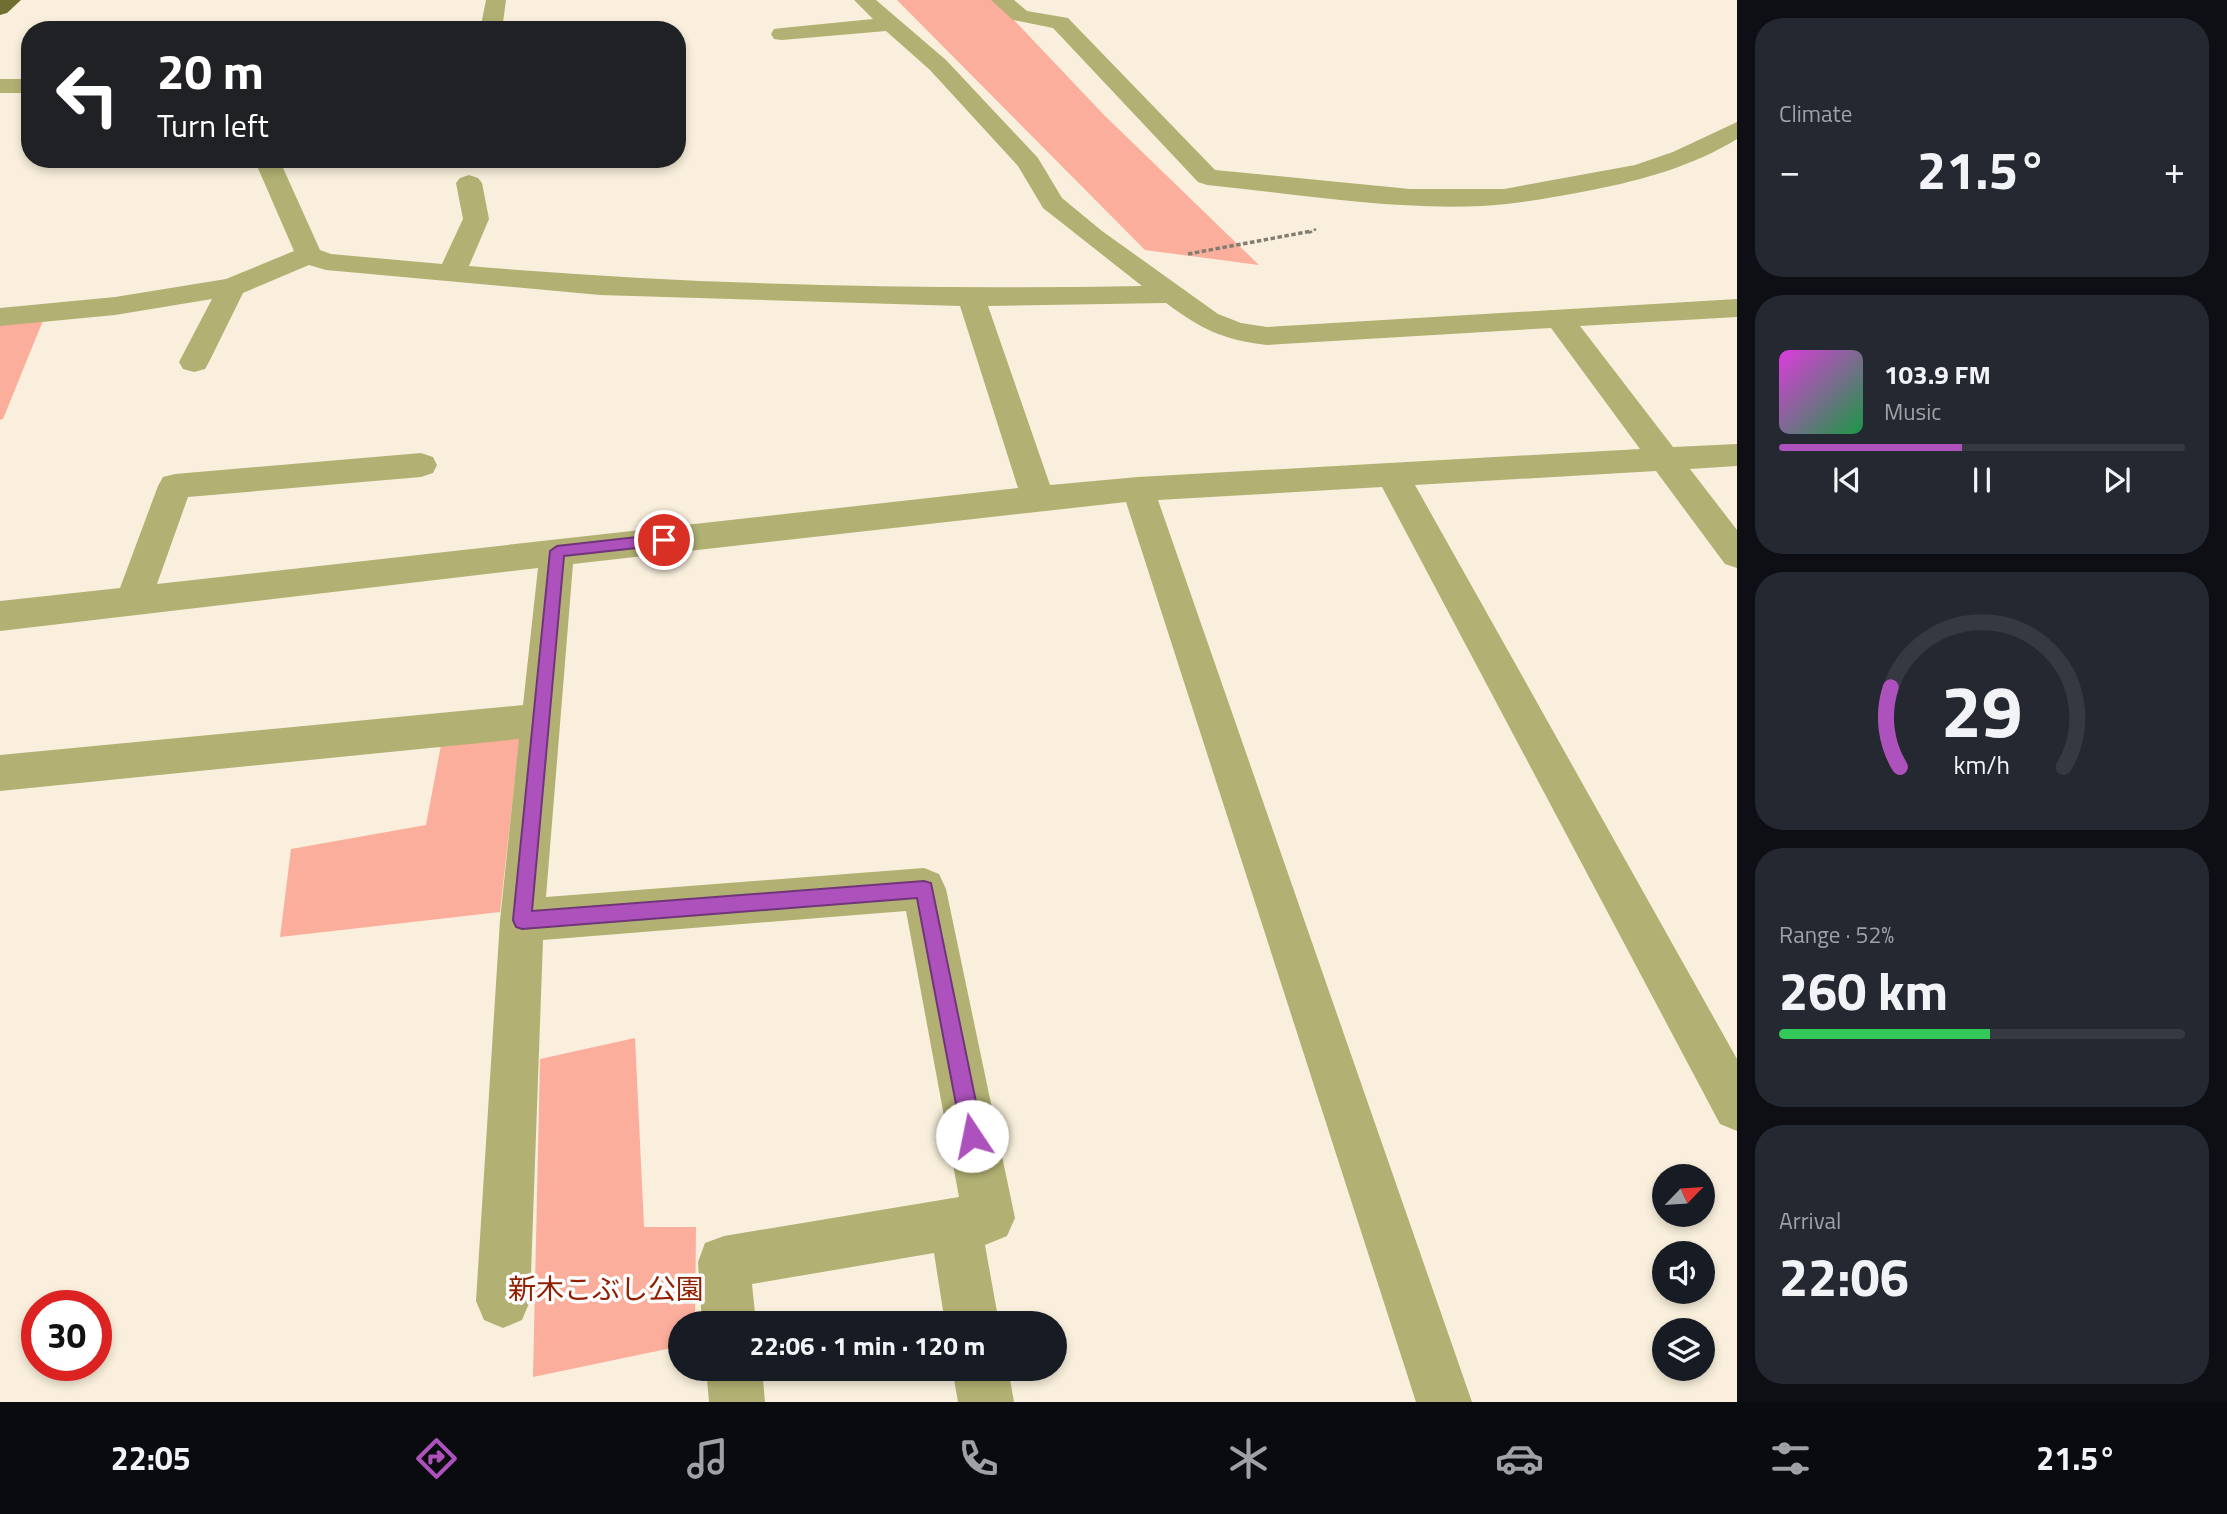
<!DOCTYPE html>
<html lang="en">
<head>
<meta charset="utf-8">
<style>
	:root { --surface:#171b24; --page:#242831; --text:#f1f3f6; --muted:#9ea1a6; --line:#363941; --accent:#ad51bc }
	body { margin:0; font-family:"Titillium Web","Noto Sans JP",sans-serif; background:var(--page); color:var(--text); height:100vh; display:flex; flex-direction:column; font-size:26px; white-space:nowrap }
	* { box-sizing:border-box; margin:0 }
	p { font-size:23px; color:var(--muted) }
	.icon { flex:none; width:38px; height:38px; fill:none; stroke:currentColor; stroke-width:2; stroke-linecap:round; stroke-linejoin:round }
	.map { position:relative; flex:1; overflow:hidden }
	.sheet { display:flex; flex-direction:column; gap:18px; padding:18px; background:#0d0f14; width:490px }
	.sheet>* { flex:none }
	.banner { position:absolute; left:21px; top:21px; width:665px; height:147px; border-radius:28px; box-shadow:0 4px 10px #0003; background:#202124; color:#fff; overflow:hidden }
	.needle { width:46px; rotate:65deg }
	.controls { position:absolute; left:1652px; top:1164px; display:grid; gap:14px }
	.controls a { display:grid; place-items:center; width:63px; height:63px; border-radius:50%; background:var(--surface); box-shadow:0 4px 10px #0003; font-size:35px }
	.speed { position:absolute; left:21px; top:1290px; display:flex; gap:14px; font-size:35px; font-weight:700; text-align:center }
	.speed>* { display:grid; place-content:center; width:91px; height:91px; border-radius:50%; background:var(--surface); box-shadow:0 4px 10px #0003; line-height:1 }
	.speed .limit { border:10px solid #d22; background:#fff; color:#111 }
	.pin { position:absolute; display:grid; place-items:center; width:60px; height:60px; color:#fff; margin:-30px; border:4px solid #fff; border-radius:50%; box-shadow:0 2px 7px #0007 }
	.me { position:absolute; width:77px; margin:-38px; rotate:349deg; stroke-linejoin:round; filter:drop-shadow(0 0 5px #0008) }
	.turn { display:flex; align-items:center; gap:24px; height:147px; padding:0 21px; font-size:32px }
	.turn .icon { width:91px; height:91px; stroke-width:2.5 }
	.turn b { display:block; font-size:49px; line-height:60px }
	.big { font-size:52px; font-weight:700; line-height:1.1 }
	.sheet .widget { flex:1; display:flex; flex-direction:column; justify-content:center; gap:10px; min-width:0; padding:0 24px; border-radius:28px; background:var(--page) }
	.sheet .dial { align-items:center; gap:0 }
	.dial svg { height:182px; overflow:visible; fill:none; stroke:var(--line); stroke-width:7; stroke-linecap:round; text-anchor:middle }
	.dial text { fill:var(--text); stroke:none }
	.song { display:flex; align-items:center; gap:21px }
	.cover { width:84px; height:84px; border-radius:10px; background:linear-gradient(135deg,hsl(300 70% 55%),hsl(140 70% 35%)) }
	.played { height:7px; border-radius:4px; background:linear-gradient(90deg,var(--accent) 45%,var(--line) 45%) }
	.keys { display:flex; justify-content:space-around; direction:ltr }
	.heat { display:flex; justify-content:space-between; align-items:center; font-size:38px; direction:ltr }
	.charge { height:10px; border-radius:5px; background:linear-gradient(90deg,#34c759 52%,var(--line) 0) }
	.trip { position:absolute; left:668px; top:1311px; width:399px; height:70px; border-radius:35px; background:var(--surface); box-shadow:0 4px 10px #0003; font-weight:700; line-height:70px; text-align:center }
	.tabs { display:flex; height:112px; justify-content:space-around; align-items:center; background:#090b0e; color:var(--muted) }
	.tabs .icon { width:49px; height:49px }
	.tabs .active { color:var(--accent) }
	.tabs b { font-size:32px; color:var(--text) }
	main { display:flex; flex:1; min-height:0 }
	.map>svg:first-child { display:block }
</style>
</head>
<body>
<main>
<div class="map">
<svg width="1737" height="1402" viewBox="0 0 1737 1402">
	<rect width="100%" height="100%" fill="#f9efdc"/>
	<g fill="#fbae9b">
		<path d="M 897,0 L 995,0 L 1104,115 L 1259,265 L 1145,250 Z"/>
		<path d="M 46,313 L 3,419 L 0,420 L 0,317 Z"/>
		<path d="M 520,735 L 500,912 L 280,937 L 291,849 L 426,825 L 441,745 Z"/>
		<path d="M 635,1038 L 644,1227 L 696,1227 L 695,1323 L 681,1323 L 681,1346 L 533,1377 L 540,1059 Z"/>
	</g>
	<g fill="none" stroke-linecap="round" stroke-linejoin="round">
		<path stroke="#837c70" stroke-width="2.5" stroke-dasharray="3.5 2" stroke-linecap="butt" d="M 1309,233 L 1316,229"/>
		<path stroke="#837c70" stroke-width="3.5" stroke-dasharray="4.5 2.5" stroke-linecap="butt" d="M 1188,254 L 1312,231"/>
		<g fill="#b2b173" fill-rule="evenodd">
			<path d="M 486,0 L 506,0 L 502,30 L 480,30 Z"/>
			<path d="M 854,0 L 876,0 L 946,60 L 1038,158 L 1062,198 L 1102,231 L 1218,314 L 1241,323 L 1267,327 L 1737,299 L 1737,317 L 1580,326 L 1673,447 L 1737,444 L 1737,466 L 1690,469 L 1737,530 L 1737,568 L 1725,564 L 1656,471 L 1415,485 L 1737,1059 L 1737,1131 L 1720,1124 L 1382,487 L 1158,500 L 1472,1402 L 1416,1402 L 1126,502 L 573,564 L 546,897 L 924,868 L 939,874 L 946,889 L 1015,1218 L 1007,1236 L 985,1245 L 999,1323 L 945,1323 L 934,1253 L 752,1284 L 756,1323 L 702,1323 L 698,1262 L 705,1243 L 724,1236 L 959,1197 L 906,911 L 543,940 L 530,1301 L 522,1320 L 503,1328 L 484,1320 L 476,1301 L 500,920 L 519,739 L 0,791 L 0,755 L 523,705 L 538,568 L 0,631 L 0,601 L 120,588 L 158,486 L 163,477 L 175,474 L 421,453 L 433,457 L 437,465 L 433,473 L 421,477 L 188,497 L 157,584 L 1018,488 L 960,306 L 600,295 L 326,270 L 309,265 L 243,293 L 209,362 L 205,369 L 194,372 L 183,369 L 179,362 L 212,299 L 115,315 L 0,326 L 0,308 L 115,297 L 226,279 L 294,251 L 254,159 L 279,159 L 320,250 L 331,254 L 442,264 L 463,219 L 456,183 L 460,178 L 469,175 L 478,178 L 482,183 L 489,219 L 469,266 C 693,285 918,290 1142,286 L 1043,208 L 1018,166 L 930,70 L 886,31 L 782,40 L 774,39 L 771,34 L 774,29 L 782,28 L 873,19 ZM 1166,303 C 1201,329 1223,340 1267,345 L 1551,328 L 1640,449 L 1138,477 L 1050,485 L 988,306 Z"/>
			<path d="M 991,0 L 1014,0 L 1027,11 L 1068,18 L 1215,170 L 1410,189 L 1504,189 L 1635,165 L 1673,152 L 1737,122 L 1737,139 C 1693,166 1643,180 1592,190 C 1556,197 1519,204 1482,206 C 1390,210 1298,194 1207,185 L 1198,182 L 1053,28 L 1013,20 Z"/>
			<rect x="0" y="79" width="30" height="14"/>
			<path d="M 706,1368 L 762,1368 L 765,1402 L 709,1402 Z"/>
			<path d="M 952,1368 L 1008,1368 L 1014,1402 L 958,1402 Z"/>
		</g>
		<path fill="#706e30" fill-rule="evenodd" d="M 0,0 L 21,0 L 7,13 L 0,15 Z"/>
	</g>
	<path fill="#ad51bc" stroke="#70357a" stroke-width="2" d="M 664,534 L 671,540 L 664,545 L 564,556 L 532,911 L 924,881 L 931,883 L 983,1136 L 980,1143 L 972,1146 L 965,1143 L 962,1136 L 917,898 L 522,929 L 516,927 L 513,920 L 550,551 L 557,546 Z"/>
	<g text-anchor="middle" stroke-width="7" stroke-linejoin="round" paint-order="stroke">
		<g font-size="28" fill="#912001" stroke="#fefefe">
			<text x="606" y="1299">新木こぶし公園</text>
		</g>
	</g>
</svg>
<div class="controls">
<a><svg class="needle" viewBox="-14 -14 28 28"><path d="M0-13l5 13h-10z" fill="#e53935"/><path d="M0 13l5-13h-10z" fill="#9ea1a6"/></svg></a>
<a><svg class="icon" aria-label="sound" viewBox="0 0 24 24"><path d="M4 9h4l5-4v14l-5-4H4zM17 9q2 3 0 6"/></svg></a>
<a><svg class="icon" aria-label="layers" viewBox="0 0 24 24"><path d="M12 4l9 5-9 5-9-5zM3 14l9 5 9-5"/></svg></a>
</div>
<div class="speed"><div class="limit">30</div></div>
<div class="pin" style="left:664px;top:540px;background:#d93025"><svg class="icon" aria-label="arrive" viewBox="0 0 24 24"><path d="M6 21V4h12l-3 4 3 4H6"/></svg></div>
<svg class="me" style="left:972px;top:1136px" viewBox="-20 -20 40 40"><circle r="19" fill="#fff"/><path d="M0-13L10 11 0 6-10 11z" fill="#ad51bc"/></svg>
<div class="trip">22:06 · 1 min · 120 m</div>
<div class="banner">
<div class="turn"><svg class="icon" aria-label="left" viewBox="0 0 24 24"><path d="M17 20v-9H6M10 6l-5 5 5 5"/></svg><div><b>20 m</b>Turn left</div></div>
</div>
</div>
<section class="sheet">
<div class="widget"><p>Climate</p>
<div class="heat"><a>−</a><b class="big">21.5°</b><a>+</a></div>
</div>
<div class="widget">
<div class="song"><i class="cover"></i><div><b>103.9 FM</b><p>Music</p></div></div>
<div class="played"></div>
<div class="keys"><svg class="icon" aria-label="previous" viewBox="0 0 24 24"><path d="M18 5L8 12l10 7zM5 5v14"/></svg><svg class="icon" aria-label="pause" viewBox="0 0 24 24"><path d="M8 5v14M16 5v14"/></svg><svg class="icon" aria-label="next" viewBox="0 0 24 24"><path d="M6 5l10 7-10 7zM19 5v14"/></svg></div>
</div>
<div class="widget dial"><svg viewBox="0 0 100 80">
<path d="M14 69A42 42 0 1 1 86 69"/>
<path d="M14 69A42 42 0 0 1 10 34" stroke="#ad51bc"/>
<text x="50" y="56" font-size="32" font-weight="700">29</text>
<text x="50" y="72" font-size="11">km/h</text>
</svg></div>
<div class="widget"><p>Range · 52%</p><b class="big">260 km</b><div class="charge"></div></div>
<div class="widget"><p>Arrival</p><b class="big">22:06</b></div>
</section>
</main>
<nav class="tabs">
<b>22:05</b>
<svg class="icon active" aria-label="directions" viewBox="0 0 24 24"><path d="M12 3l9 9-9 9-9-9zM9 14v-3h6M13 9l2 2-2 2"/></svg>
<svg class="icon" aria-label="music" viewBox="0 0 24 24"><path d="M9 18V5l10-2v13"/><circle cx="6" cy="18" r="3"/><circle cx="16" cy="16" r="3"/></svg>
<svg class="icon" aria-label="phone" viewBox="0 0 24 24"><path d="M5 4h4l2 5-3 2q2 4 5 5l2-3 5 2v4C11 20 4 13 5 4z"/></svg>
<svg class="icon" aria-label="climate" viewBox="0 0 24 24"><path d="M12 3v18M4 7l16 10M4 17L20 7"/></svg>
<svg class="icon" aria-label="car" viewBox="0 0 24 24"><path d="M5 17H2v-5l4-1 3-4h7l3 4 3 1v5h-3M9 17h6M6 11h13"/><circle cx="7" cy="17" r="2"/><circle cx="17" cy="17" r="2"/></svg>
<svg class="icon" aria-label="filters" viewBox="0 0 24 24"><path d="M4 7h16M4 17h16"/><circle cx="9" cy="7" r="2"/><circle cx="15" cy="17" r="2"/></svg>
<b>21.5°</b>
</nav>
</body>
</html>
